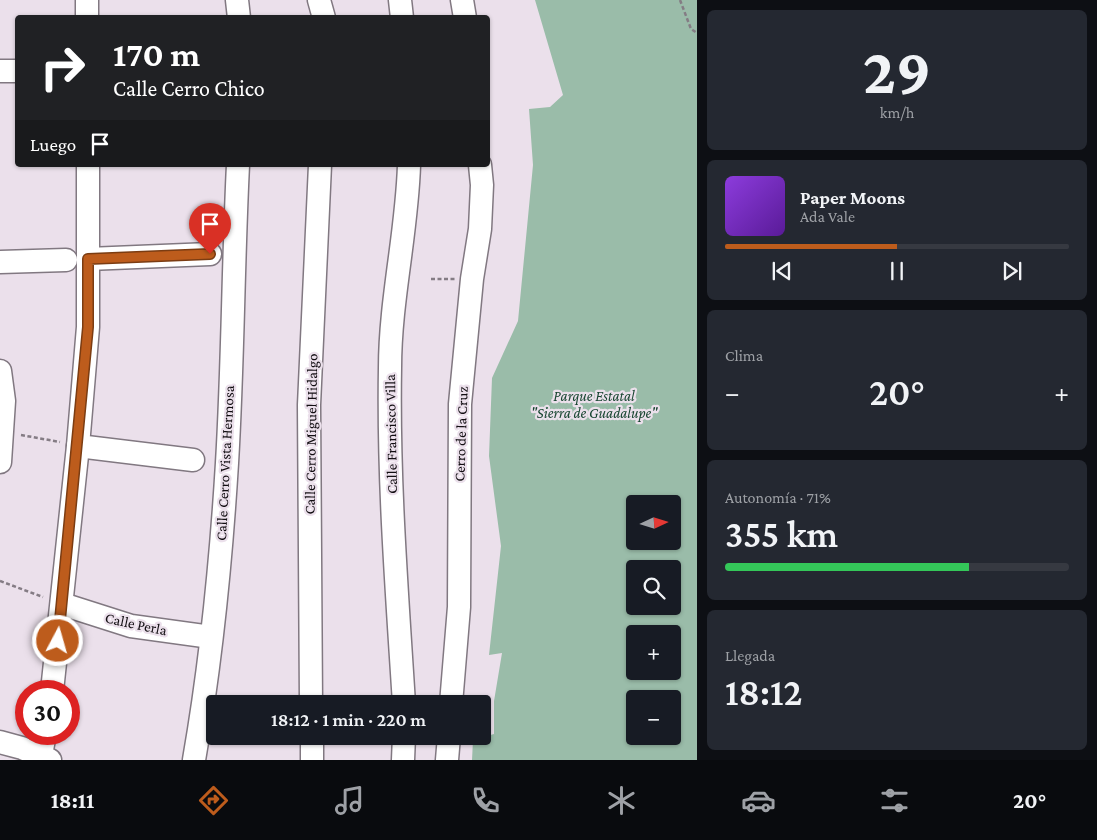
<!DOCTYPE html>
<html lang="es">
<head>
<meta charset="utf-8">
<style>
	:root { --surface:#171b24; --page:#242831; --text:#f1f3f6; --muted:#9ea1a6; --line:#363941; --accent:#bd5c1c }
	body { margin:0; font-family:"Crimson Pro",serif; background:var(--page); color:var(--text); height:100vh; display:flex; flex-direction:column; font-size:19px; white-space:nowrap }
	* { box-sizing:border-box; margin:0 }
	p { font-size:16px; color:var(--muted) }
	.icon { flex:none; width:28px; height:28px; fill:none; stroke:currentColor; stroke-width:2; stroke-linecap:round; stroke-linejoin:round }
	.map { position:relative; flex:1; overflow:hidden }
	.panel { display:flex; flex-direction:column; gap:10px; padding:10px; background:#0d0f14; width:400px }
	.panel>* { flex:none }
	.hud { position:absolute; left:15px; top:15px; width:475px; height:152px; border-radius:5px; box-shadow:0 1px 4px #0004; background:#202124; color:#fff; overflow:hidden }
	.needle { width:32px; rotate:86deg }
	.fabs { position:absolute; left:626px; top:495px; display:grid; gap:10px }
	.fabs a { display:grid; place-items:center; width:55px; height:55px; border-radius:5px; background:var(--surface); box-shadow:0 1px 4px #0004; font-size:25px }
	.speed { position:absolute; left:15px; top:680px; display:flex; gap:10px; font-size:25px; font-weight:700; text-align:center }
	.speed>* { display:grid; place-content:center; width:65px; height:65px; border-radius:50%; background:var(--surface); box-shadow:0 1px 4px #0004; line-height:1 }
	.speed .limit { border:8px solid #d22; background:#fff; color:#111 }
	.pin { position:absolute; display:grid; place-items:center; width:42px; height:42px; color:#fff; margin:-51px -21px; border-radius:50% 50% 50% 0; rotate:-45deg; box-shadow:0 0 5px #0007 }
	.pin .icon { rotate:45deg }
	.me { position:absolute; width:55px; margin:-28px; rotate:6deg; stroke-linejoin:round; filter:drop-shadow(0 0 4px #0008) }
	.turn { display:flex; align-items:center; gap:18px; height:105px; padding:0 15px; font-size:22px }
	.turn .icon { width:65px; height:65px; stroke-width:2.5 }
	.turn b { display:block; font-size:35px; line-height:42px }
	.then { display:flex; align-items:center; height:48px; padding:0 15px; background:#0003; gap:10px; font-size:19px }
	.big { font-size:38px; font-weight:600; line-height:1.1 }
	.panel .widget { flex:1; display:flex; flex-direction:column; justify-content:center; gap:8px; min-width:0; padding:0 18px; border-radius:8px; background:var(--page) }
	.panel .dial { align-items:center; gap:0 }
	.dial b { font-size:65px; line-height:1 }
	.song { display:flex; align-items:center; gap:15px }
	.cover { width:60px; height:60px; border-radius:8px; background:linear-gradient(135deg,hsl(270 70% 55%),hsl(270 70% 35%)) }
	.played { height:5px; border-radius:2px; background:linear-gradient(90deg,var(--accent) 50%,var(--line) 50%) }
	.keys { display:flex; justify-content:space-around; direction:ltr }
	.heat { display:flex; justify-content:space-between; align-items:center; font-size:28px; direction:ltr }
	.charge { height:8px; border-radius:4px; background:linear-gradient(90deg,#34c759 71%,var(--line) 0) }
	.trip { position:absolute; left:206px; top:695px; width:285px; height:50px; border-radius:5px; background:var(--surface); box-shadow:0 1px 4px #0004; font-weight:600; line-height:50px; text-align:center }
	.tabs { display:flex; height:80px; justify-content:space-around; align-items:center; background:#090b0e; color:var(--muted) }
	.tabs .icon { width:35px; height:35px }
	.tabs .current { color:var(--accent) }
	.tabs b { font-size:22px; color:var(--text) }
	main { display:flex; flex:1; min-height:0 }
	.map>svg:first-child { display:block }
</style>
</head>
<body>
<main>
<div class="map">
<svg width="697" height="760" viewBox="0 0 697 760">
	<rect width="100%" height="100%" fill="#ebe0eb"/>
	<path fill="#9abca9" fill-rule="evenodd" d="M 535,0 L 697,0 L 697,760 L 472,760 L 473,740 L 494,734 L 494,701 L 502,653 L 489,655 L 501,546 L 489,456 L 492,378 L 518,321 L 533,165 L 529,109 L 550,107 L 563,95 ZM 635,504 L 672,504 L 672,541 L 635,541 ZM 635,569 L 672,569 L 672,606 L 635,606 ZM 635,634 L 672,634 L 672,671 L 635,671 ZM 635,699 L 672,699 L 672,736 L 635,736 Z"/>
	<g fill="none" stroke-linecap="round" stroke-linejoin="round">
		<defs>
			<g id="minor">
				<path d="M 87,0 L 87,18"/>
				<path d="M 237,0 L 239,18"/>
				<path d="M 319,0 L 324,18"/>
				<path d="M 400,0 L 402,18"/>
				<path d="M 462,0 L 465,18"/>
				<path d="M 0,71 L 18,71"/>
				<path d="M 88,259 L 210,254"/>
				<path d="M 0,262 L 66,260"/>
				<path d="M 0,371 L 4,401 L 0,462"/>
				<path d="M 78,446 L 193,460"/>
				<path d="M 62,604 L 131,626 L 211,637"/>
				<path d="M 52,691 L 78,446 L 88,327 L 88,165"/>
				<path d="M 311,704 L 309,405 L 320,165"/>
				<path d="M 404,704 C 397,592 388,480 390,368 C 390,300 407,233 409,165"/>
				<path d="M 451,704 L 459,607 L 460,404 L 472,279 L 480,229 L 482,185 L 480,165"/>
				<path d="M 312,736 L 312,760"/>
				<path d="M 0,742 L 22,748 L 50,760"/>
				<path d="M 40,760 L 45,734"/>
				<path d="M 194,760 C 211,662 221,562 227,463 C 233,364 233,264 238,165"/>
				<path d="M 403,760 L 404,736"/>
				<path d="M 447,760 L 449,736"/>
			</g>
		</defs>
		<use href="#minor" stroke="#817881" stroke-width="25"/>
		<g stroke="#847c84" stroke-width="2.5" stroke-dasharray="4 2.5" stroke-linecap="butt">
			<path d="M 680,0 L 691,29 L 697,33"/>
			<path d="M 431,279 L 455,279"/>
			<path d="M 21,435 L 60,442"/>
			<path d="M 0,581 L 43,597"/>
		</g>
		<use href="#minor" stroke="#fff" stroke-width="22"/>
	</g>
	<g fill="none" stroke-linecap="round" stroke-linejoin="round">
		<defs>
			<path id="route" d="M 58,641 L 88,327 L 88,259 L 210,254"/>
		</defs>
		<use href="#route" stroke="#7b3c12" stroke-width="12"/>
		<use href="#route" stroke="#bd5c1c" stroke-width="9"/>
	</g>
	<g text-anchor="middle" stroke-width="4.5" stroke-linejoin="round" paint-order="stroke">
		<g font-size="15" font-style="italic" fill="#184631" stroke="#ebe0eb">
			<text x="594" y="401">Parque Estatal<tspan x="594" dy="17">"Sierra de Guadalupe"</tspan></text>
		</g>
		<g font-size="15" fill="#120e12" stroke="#ebe0eb">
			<text transform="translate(311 434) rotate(-89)" y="5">Calle Cerro Miguel Hidalgo</text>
			<text transform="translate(391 434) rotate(-91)" y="5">Calle Francisco Villa</text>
			<text transform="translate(461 434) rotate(-88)" y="5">Cerro de la Cruz</text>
			<text transform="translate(225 463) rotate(-87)" y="5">Calle Cerro Vista Hermosa</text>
			<text transform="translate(136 624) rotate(12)" y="5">Calle Perla</text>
		</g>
	</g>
</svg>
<div class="fabs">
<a><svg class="needle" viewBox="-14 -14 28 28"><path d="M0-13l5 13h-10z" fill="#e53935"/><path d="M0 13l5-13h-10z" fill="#9ea1a6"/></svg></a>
<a><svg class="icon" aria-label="search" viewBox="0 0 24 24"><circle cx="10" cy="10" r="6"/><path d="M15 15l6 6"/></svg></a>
<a>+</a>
<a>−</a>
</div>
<div class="speed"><div class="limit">30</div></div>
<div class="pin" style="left:210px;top:254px;background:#d93025"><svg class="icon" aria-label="arrive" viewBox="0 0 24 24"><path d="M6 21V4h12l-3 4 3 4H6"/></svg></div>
<svg class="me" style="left:58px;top:641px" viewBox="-20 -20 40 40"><circle r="17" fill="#bd5c1c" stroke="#fff" stroke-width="3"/><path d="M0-11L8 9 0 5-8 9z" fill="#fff"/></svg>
<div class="trip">18:12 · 1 min · 220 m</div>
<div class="hud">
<div class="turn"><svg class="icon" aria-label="right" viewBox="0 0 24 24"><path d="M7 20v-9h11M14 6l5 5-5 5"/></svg><div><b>170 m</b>Calle Cerro Chico</div></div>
<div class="then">Luego<svg class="icon" aria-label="arrive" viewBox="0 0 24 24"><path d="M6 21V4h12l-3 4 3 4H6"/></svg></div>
</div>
</div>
<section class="panel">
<div class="widget dial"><b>29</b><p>km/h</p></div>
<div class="widget">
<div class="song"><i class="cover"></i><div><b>Paper Moons</b><p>Ada Vale</p></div></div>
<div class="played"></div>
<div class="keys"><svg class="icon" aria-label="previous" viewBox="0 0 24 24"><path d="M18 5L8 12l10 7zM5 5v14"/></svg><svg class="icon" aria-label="pause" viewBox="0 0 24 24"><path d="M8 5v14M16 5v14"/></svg><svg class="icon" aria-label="next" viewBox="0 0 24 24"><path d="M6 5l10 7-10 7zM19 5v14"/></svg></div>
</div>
<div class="widget"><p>Clima</p>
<div class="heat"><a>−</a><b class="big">20°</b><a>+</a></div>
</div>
<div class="widget"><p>Autonomía · 71%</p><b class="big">355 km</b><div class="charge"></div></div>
<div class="widget"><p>Llegada</p><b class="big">18:12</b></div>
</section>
</main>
<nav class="tabs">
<b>18:11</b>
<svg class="icon current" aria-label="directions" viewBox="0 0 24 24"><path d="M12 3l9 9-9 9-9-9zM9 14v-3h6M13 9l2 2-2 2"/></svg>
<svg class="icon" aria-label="music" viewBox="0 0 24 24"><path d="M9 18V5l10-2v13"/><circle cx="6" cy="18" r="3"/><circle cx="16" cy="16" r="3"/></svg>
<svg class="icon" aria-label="phone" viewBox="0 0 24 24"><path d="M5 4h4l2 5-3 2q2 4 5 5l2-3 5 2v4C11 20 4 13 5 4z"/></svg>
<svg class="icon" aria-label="climate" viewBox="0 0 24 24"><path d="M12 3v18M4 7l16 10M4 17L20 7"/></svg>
<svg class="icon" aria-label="car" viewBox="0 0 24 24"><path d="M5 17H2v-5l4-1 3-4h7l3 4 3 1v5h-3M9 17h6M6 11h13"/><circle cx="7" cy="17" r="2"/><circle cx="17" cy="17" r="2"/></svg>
<svg class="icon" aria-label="filters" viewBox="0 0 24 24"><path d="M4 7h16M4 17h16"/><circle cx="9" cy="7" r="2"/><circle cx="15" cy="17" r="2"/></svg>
<b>20°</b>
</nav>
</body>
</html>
